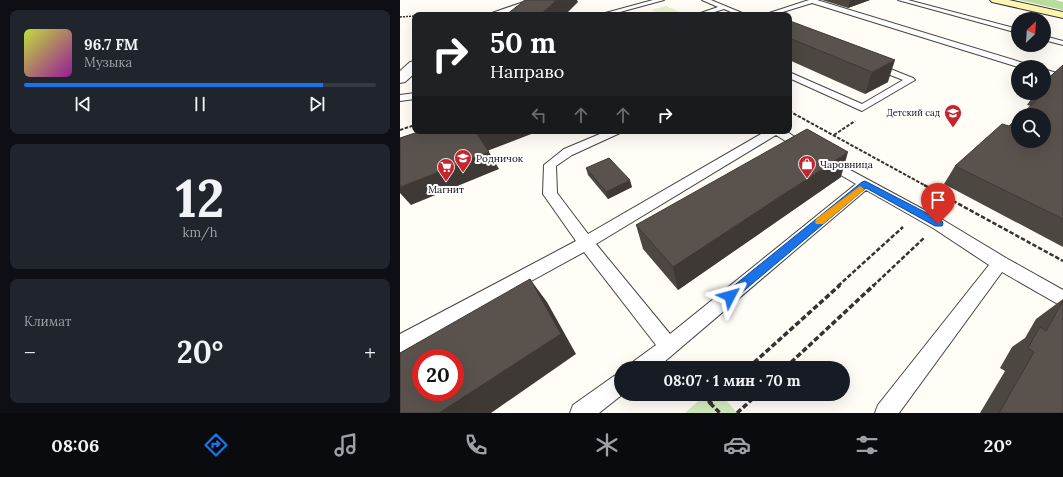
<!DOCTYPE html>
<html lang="ru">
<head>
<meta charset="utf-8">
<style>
	:root { --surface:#171b24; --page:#20242c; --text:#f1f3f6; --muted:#9ea1a6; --line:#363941; --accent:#1a73e8 }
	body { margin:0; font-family:Lora,serif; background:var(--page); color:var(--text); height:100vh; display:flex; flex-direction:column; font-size:15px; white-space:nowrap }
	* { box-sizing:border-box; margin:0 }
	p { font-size:13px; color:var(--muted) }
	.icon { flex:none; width:22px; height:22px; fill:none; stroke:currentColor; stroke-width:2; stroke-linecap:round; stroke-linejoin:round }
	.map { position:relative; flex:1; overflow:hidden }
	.panel { display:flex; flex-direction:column; gap:10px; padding:10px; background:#0d0f14; width:400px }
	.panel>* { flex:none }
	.hud { position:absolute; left:12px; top:12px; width:380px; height:122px; border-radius:8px; box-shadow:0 4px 16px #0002; background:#202124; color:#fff; overflow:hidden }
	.needle { width:26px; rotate:25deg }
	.fabs { position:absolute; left:611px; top:12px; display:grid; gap:8px }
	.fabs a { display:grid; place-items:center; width:40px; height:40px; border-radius:50%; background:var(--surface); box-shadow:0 4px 16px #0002; font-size:20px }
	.speed { position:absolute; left:12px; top:349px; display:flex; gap:8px; font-size:20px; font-weight:700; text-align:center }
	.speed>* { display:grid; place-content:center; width:52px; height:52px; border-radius:50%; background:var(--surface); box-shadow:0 4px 16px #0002; line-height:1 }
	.speed .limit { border:6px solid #d22; background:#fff; color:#111 }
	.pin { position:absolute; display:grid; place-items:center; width:34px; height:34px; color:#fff; margin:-41px -17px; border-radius:50% 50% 50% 0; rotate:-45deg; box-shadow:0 0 4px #0007 }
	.pin .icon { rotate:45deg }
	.me { position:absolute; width:44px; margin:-22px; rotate:51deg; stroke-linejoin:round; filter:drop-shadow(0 0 3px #0008) }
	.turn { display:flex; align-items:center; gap:14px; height:84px; padding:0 12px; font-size:18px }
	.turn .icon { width:52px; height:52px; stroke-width:2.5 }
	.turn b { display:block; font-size:28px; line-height:34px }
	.lanes { display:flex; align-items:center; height:38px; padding:0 12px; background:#0003; justify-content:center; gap:20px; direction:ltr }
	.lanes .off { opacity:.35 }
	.big { font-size:30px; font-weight:700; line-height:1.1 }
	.panel .widget { flex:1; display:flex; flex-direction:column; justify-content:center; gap:6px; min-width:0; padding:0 14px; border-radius:8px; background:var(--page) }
	.panel .dial { align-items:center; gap:0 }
	.dial b { font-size:52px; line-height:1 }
	.song { display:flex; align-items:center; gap:12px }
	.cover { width:48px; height:48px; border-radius:6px; background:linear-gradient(135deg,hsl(70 70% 55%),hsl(300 70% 35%)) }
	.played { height:4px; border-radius:2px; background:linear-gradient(90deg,var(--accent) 85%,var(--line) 85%) }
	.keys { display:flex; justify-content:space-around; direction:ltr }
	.heat { display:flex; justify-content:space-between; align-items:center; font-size:22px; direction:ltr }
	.trip { position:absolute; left:214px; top:361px; width:236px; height:40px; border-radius:20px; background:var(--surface); box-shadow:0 4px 16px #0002; font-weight:700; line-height:40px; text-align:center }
	.tabs { display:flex; height:64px; justify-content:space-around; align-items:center; background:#090b0e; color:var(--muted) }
	.tabs .icon { width:28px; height:28px }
	.tabs .current { color:var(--accent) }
	.tabs b { font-size:18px; color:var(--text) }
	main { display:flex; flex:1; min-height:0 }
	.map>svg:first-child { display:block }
</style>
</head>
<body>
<main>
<section class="panel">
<div class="widget">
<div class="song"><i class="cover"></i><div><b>96.7 FM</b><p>Музыка</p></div></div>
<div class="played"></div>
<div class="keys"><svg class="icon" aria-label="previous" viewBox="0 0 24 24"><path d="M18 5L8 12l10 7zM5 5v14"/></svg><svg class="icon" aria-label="pause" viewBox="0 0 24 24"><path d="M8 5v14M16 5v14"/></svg><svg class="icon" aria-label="next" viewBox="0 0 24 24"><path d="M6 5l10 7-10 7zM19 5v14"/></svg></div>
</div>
<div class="widget dial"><b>12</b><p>km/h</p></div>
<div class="widget"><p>Климат</p>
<div class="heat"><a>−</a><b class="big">20°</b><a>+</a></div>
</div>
</section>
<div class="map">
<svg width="663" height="413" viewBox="0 0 663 413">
	<rect width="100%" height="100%" fill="#fffdf5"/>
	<path fill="#d5ebbd" d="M 306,394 L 321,394 L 337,413 L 285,413 Z"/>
	<path fill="#b9dc9c" d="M 619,0 L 655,0 L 663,2 L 663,10 Z"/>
	<path fill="#e6f2cf" d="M 266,6 L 282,13 C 271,16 262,15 251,10 Z"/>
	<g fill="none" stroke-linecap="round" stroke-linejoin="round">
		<defs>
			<g id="service">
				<path d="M 253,0 L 264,0 L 209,15 L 198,15 Z"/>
				<path d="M 302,0 L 311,0 L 347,15 L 338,15 L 324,9 L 305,15 L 295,15 L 318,7 Z"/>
				<path d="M 409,0 L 417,0 L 630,65 L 631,67 L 618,67 L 412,3 L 373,15 L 363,15 Z"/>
				<path d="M 498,0 L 508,0 L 618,29 L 618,33 Z"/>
				<path d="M 644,36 L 663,41 L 663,45 L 644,40 Z"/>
				<path d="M 473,62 L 513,78 L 515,80 L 462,111 L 389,78 L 389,72 L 462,104 L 503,80 L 470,67 L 469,65 L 470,63 Z"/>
				<path d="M 644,69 L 663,75 L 663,81 L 644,75 Z"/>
				<path d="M 15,93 L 15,99 L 0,101 L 0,95 Z"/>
				<path d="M 207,131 L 222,131 L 220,133 L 172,155 L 156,166 L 157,193 L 188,234 L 366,131 L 386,131 L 411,148 L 409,151 L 401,151 L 376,135 L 196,244 L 270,334 L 456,184 L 422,164 L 420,161 L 422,158 L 426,157 L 543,220 L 606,258 L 663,290 L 663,307 L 602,272 L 499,413 L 475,413 L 478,405 L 589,265 L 533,228 L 466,190 L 257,368 L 231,368 L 234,361 L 256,345 L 184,252 L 0,353 L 0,334 L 176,241 L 143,194 L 144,165 L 164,149 Z"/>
				<path d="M 221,373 L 221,394 L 223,394 L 199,413 L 170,413 L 173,405 L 214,376 Z"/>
			</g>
			<g id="minor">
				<path d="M 129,0 L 143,0 L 141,2 L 106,15 L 91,15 L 92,13 Z"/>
				<path d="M 15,61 L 15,73 L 5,82 L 0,83 L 0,71 L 10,62 Z"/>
			</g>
			<path id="secondary" d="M 590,0 L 609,0 L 663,12 L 663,18 L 592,2 Z"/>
		</defs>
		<use href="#service" stroke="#444" stroke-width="2"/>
		<use href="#minor" stroke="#444" stroke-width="2"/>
		<use href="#secondary" stroke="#333" stroke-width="2"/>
		<path stroke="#333" stroke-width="1.5" stroke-dasharray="2 1" stroke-linecap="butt" d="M 0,17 L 15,16"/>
		<g stroke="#333" stroke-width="2" stroke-dasharray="3.5 1.5" stroke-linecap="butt">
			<path d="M 389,111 L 526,186"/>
			<path d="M 0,130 L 15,125"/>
			<path d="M 434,135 L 455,121"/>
		</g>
		<g stroke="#333" stroke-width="2.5" stroke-dasharray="4.5 2" stroke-linecap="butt">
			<path d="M 524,185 L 663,261"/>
			<path d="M 438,286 L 503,227"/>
			<path d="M 473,286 L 525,237"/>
		</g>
		<g stroke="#333" stroke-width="3.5" stroke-dasharray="5.5 2.5" stroke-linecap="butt">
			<path d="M 348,368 L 440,285"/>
			<path d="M 385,368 L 474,285"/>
			<path d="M 304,394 L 310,403 L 320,394"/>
			<path d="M 310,403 L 320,413"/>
			<path d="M 337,413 L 358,394"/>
		</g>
		<use href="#service" fill="#fff" fill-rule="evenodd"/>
		<use href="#minor" fill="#fff" fill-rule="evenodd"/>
		<use href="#secondary" fill="#fff6b0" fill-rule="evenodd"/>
	</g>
	<g fill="#4d4742">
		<path d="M 422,0 L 470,0 L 448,8 Z"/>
		<path d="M 389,22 L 488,82 L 465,94 L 389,60 Z"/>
		<path d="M 663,65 L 663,247 L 544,184 L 555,166 L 609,126 L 631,106 L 627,105 L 635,93 L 644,93 L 644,82 Z"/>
		<path d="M 186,168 L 232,187 L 208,199 L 188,175 Z"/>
		<path d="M 441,177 L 278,290 L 243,249 L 236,225 Z"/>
		<path d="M 663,299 L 663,413 L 580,413 L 605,371 L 600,368 L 612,347 L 625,338 L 636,319 Z"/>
	</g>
	<g fill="#3f3936">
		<path d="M 156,0 L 177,0 L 178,2 L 165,15 L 140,15 Z"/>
		<path d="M 450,0 L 470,0 L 448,8 Z"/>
		<path d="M 495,60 L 488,82 L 465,94 L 472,72 Z"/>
		<path d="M 86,131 L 139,131 L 87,151 L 77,134 Z"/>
		<path d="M 89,152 L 99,169 L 11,205 L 0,193 L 0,187 Z"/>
		<path d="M 448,152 L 441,177 L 278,290 L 273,267 Z"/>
		<path d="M 230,180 L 232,187 L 208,199 L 206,192 Z"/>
		<path d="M 130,279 L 147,302 L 176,354 L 91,413 L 39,413 Z"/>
	</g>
	<g fill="#5a524d" stroke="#3f3936" fill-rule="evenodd">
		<path d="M 125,0 L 156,0 L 140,15 L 106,15 Z"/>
		<path d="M 390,21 L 495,60 L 472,72 L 389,38 L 389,22 Z"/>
		<path d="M 663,65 L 663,219 L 555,166 L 602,124 L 609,126 L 618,118 L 618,141 L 644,141 L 644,115 L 621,115 L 647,90 L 644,89 L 644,82 Z"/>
		<path d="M 407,129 L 448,152 L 273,267 L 236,225 Z"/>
		<path d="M 21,131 L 86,131 L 77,134 L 89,152 L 0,187 L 0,138 Z"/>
		<path d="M 209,158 L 230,180 L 206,192 L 186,168 Z"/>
		<path d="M 130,279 L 161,334 L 39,413 L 0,413 L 0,353 ZM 21,358 L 55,358 L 55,392 L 21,392 Z"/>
		<path d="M 663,301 L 663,413 L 599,413 L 634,352 L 628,348 L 634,337 L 640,327 L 646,331 Z"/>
	</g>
	<path fill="#1a73e8" stroke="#114b97" d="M 465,181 L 542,221 L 543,224 L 542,226 L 535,226 L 466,188 L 334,299 L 330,301 L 326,299 L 325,296 L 326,292 L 462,182 Z"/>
	<path fill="#f59e0b" d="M 460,186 L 464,189 L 463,191 L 423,224 L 416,224 L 415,222 L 416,219 Z"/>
	<defs>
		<symbol id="school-pin" viewBox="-11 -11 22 30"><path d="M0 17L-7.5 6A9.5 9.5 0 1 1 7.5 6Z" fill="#c4262e" stroke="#fff"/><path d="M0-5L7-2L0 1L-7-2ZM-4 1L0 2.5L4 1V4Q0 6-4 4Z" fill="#fff"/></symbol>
		<symbol id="shop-pin" viewBox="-11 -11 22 30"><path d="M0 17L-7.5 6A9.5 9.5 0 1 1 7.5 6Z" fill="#c4262e" stroke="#fff"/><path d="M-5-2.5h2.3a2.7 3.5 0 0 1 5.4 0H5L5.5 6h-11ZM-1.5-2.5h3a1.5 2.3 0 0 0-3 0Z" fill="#fff"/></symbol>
		<symbol id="supermarket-pin" viewBox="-11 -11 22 30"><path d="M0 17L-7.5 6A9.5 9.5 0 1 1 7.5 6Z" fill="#c4262e" stroke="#fff"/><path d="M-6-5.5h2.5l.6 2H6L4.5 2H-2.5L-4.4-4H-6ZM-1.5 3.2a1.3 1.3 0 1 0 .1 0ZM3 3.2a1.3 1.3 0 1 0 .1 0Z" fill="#fff"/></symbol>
	</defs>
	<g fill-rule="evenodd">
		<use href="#school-pin" x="543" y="103" width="20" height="27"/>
		<use href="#school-pin" x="53" y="148" width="20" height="27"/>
		<use href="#shop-pin" x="397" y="154" width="20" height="27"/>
		<use href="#supermarket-pin" x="36" y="157" width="20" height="27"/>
	</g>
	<g text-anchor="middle" stroke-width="4" stroke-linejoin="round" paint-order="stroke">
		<g font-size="9" fill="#111" stroke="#fff" text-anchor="end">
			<text x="540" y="116">Детский сад</text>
		</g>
		<g font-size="10" fill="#111" stroke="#fff" text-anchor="start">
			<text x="76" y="162">Родничок</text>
			<text x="420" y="168">Чаровница</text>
			<text x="46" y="193" text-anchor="middle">Магнит</text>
		</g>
	</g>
</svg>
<div class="fabs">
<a><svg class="needle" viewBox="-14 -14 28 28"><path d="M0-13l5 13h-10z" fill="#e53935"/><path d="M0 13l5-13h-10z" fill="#9ea1a6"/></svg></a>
<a><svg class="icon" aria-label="sound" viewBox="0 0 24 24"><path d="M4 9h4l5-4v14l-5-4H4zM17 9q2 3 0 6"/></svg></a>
<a><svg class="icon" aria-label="search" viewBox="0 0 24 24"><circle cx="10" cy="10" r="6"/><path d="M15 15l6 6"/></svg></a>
</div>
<div class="speed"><div class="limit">20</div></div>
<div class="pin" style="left:538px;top:224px;background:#d93025"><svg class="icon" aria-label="arrive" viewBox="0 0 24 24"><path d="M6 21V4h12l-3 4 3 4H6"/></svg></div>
<svg class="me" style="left:330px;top:296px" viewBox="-20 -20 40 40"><path d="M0-17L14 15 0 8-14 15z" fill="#1a73e8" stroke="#fff" stroke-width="4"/></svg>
<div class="trip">08:07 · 1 мин · 70 m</div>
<div class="hud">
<div class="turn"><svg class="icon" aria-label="right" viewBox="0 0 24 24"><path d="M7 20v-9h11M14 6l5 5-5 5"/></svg><div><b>50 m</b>Направо</div></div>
<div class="lanes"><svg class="icon off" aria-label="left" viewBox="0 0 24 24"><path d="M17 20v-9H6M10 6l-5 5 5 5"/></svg><svg class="icon off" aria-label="ahead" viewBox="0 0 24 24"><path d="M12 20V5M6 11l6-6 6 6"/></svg><svg class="icon off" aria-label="ahead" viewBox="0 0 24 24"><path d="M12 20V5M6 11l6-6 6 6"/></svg><svg class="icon" aria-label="right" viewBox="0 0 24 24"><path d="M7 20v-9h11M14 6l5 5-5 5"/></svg></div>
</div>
</div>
</main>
<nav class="tabs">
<b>08:06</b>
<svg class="icon current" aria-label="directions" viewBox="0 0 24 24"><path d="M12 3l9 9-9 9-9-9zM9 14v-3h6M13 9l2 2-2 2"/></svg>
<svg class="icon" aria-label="music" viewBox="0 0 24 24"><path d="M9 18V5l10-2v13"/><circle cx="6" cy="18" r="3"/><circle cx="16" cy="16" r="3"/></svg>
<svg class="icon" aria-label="phone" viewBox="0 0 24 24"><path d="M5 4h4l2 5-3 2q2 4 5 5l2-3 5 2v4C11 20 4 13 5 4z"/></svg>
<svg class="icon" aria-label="climate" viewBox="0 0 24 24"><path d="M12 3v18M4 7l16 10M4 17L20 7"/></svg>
<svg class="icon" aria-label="car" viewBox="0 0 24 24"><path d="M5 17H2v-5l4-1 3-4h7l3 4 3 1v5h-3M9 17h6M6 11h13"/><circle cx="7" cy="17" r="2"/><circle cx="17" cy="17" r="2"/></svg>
<svg class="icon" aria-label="filters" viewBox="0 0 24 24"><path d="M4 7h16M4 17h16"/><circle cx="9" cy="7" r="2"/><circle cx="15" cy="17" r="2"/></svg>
<b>20°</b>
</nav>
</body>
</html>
